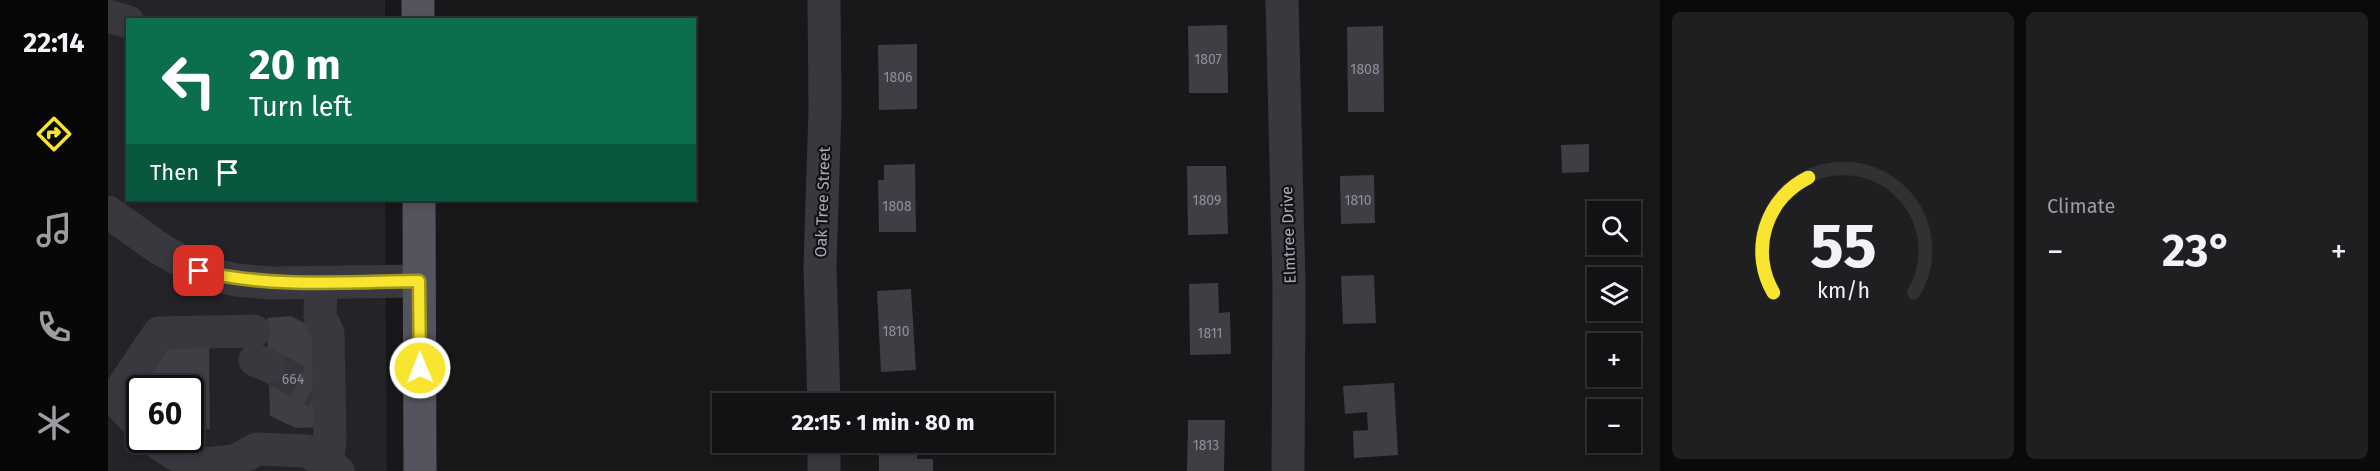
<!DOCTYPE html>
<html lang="en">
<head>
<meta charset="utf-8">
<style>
	:root { --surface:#121114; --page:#1f1f22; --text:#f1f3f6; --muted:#9c9da0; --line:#313134; --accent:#f8e530 }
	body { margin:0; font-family:"Fira Sans",sans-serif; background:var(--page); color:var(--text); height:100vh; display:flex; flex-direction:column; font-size:22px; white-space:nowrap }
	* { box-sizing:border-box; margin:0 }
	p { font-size:20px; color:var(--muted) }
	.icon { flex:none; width:33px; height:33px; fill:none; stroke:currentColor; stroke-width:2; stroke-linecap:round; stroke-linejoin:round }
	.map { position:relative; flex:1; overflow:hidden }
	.panel { display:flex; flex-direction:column; gap:12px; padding:12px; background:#0a090b; width:720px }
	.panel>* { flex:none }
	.banner { position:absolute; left:18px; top:18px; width:570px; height:183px; border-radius:0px; box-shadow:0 3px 9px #0003,0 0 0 2px var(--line); background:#0b6e4f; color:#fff; overflow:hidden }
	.tools { position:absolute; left:1479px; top:201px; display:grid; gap:12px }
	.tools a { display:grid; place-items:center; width:54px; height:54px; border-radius:0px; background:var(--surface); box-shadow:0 3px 9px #0003,0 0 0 2px var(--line); font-size:30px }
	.speed { position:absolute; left:18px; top:375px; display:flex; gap:12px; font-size:30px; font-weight:700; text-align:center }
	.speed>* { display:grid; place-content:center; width:78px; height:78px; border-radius:50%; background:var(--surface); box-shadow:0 3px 9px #0003,0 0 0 2px var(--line); line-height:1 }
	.speed .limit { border:3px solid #111; border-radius:9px; background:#fff; color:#111 }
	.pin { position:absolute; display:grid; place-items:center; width:51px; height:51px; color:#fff; margin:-26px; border-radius:12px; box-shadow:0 3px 9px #0006 }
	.me { position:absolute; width:66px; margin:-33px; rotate:359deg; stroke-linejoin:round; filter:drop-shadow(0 0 4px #0008) }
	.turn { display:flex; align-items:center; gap:21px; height:126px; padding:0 24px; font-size:27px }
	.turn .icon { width:78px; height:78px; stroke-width:2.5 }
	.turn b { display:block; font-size:42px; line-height:51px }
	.then { display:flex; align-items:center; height:57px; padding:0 24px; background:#0003; gap:12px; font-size:22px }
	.big { font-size:45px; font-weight:700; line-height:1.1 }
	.panel .card { flex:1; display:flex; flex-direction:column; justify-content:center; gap:9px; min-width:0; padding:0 21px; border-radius:9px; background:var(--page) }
	.panel .dial { align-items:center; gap:0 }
	.dial svg { height:156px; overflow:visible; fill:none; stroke:var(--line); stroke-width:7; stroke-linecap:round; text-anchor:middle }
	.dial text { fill:var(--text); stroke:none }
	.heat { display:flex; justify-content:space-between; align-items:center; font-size:33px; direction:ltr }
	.panel .tiles { flex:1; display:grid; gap:12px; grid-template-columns:repeat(2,1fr) }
	.trip { position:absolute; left:604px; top:393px; width:342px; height:60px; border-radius:0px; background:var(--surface); box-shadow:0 3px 9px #0003,0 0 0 2px var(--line); font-weight:700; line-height:60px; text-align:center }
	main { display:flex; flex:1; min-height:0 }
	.tabs { display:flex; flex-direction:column; width:108px; justify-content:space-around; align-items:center; background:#070708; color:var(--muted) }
	.tabs .icon { width:42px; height:42px }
	.tabs .current { color:var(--accent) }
	.tabs b { font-size:27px; color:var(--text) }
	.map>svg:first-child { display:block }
</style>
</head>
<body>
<main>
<nav class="tabs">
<b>22:14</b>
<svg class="icon current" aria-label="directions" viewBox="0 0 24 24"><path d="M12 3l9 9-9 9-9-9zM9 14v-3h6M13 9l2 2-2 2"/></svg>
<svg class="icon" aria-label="music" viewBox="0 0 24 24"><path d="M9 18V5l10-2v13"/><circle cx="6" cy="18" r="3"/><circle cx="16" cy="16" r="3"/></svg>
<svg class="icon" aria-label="phone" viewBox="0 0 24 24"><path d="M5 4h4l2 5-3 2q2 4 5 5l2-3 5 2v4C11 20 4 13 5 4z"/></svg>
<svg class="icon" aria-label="climate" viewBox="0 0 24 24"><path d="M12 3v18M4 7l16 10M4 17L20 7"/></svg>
</nav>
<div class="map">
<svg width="1552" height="471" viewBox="0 0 1552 471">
	<rect width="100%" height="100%" fill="#18171a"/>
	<path fill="#242327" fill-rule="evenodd" d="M 0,0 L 277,0 L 277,19 L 20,20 L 20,200 L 277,200 L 279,471 L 0,471 ZM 32,388 L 82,388 L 82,440 L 32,440 Z"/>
	<g fill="#3f3e44">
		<path d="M 1119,25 L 1120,93 L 1081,93 L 1080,26 Z"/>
		<path d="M 1275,26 L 1276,112 L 1240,112 L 1239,27 Z"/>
		<path d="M 809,44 L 809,109 L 771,110 L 770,45 Z"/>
		<path d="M 1481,144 L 1481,172 L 1454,173 L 1453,145 Z"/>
		<path d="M 807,164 L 808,232 L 771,232 L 770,180 L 776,180 L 776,165 Z"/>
		<path d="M 1079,166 L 1118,166 L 1120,234 L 1080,235 Z"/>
		<path d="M 1266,175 L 1267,223 L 1233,224 L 1232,176 Z"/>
		<path d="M 1266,275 L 1268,323 L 1235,324 L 1233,276 Z"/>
		<path d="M 1110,283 L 1111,313 L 1122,312 L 1123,354 L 1082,355 L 1081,284 Z"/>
		<path d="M 803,289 L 808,370 L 773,372 L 769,291 Z"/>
		<path d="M 183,316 L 208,329 L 210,427 L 188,428 L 162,416 L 159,318 Z"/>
		<path d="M 101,345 L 102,429 L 82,429 L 82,388 L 31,388 L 56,346 Z"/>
		<path d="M 1286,383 L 1290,455 L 1246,458 L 1245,431 L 1260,430 L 1259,412 L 1237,414 L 1235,386 Z"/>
		<path d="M 1080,420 L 1117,420 L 1116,471 L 1079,471 Z"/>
		<path d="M 771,442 L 809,442 L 809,459 L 825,459 L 825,471 L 771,471 Z"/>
	</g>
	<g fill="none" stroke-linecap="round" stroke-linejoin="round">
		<path stroke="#35343a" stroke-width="33" stroke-dasharray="33 16" stroke-linecap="butt" d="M 161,366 L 209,392"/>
		<g stroke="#39383f" stroke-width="33">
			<path d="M 716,0 L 717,111 L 712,265 L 716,404"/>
			<path d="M 1174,0 L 1181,286 L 1180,471"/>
			<path d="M 0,16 L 20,22"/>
			<path d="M 0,212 L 52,249 L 91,271 L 128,280 L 163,283 L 311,281"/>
			<path d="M 213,282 L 212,317 L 220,333 L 222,440 L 219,463"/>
			<path d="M 147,360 L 161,366"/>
			<path d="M 32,425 L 14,406 L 10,394 L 51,333 L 146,331"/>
			<path d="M 45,440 L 85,465 L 127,461 L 149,449 L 199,451 L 230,471"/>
			<path d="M 716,471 L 716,442"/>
		</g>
		<g stroke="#54545e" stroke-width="33">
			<path d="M 310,20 L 310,0"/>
			<path d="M 311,200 L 312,471"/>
		</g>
	</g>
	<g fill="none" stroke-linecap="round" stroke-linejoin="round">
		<defs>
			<path id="route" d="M 91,271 C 163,288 237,282 311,281 L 312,368"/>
		</defs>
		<use href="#route" stroke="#a1951f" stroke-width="15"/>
		<use href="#route" stroke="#f8e530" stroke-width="10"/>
	</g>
	<g text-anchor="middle" stroke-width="4.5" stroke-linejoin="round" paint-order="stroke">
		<g font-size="14" fill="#8e8f9c">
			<text x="1100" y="64">1807</text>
			<text x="1257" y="74">1808</text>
			<text x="790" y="82">1806</text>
			<text x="1099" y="205">1809</text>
			<text x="1250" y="205">1810</text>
			<text x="789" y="211">1808</text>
			<text x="788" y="336">1810</text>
			<text x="1102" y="338">1811</text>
			<text x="185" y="384">664</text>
			<text x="1098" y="450">1813</text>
		</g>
		<g font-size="16" fill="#a9aaba" stroke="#131215">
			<text transform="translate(714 202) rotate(-88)" y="6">Oak Tree Street</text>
			<text transform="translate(1180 235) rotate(-92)" y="6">Elmtree Drive</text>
		</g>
	</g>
</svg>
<div class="tools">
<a><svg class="icon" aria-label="search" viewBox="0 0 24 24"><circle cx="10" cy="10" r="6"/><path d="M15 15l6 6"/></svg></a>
<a><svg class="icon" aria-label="layers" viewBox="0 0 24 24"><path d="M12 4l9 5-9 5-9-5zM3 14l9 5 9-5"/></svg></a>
<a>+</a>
<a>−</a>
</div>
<div class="speed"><div class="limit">60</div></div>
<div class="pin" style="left:91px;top:271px;background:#d93025"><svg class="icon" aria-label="arrive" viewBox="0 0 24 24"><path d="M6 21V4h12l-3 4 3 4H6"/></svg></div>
<svg class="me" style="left:312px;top:368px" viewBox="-20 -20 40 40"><circle r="17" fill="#f8e530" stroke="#fff" stroke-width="3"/><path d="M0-11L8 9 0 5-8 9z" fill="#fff"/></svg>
<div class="trip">22:15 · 1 min · 80 m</div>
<div class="banner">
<div class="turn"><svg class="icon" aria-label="left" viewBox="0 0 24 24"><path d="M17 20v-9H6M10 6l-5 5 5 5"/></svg><div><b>20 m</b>Turn left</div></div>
<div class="then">Then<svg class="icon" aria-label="arrive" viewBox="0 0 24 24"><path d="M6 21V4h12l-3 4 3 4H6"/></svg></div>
</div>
</div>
<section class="panel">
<div class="tiles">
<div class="card dial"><svg viewBox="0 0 100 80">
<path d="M14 69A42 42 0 1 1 86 69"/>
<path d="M14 69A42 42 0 0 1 32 10" stroke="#f8e530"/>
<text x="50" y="56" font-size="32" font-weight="700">55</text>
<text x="50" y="72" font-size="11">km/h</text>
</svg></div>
<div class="card"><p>Climate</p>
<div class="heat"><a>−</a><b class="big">23°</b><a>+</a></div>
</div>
</div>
</section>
</main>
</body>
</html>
